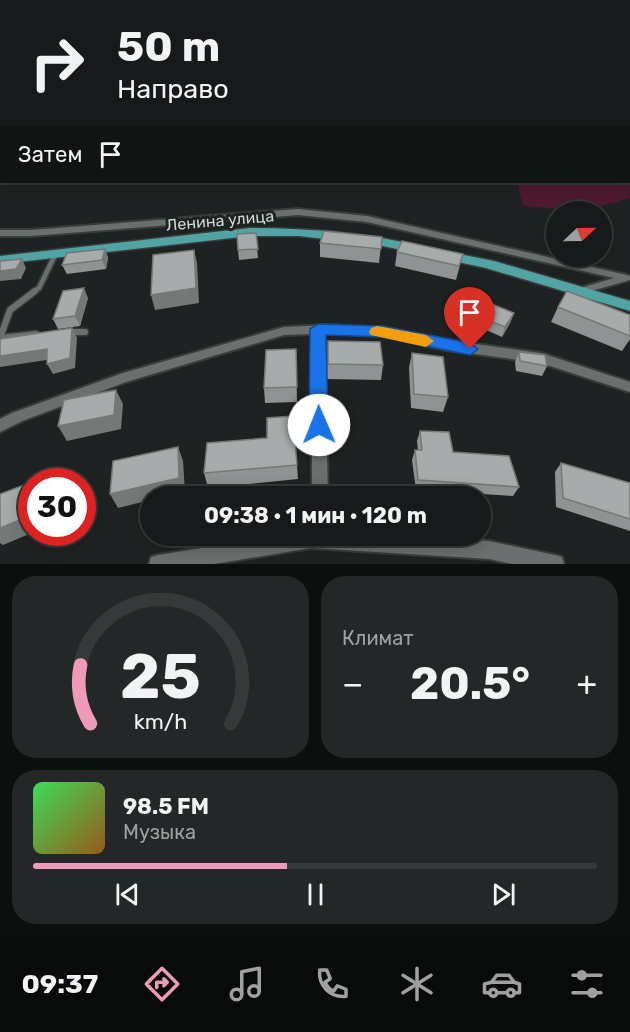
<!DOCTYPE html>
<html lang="ru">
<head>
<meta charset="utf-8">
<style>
	:root { --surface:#171a1a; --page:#242727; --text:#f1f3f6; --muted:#9ea1a2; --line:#363839; --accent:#ef9ab8 }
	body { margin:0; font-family:Rubik,sans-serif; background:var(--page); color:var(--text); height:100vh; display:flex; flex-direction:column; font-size:22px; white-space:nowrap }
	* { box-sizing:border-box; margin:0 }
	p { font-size:20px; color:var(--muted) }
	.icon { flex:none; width:33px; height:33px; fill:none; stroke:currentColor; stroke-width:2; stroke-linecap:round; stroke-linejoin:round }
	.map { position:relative; height:564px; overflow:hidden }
	.sheet { display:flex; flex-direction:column; gap:12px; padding:12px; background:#0d0e0e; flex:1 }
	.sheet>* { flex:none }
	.guide { position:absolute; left:0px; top:0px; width:630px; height:183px; box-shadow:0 3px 15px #0003,0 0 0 2px var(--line); background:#171a1a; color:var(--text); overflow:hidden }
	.needle { width:39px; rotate:68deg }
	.buttons { position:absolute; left:546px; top:201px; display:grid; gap:12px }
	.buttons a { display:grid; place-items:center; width:66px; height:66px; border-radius:50%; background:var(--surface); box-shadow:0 3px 15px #0003,0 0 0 2px var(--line); font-size:30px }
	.speed { position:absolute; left:18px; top:468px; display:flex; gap:12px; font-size:30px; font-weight:700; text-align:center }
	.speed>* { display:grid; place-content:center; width:78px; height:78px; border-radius:50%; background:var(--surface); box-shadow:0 3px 15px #0003,0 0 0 2px var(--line); line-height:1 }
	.speed .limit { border:9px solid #d22; background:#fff; color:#111 }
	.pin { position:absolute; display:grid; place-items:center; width:51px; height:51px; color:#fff; margin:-62px -26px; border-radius:50% 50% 50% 0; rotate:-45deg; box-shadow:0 0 6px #0007 }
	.pin .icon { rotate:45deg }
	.me { position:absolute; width:66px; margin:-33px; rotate:359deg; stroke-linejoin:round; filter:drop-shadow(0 0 4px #0008) }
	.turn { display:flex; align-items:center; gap:21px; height:126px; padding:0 18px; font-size:27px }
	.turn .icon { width:78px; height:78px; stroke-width:2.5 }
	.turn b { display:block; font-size:42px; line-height:51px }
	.then { display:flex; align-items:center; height:57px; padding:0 18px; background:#0003; gap:12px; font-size:22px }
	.big { font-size:45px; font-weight:700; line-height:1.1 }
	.sheet .tile { flex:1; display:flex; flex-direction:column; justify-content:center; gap:9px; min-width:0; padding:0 21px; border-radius:24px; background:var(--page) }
	.sheet .dial { align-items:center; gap:0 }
	.dial svg { height:156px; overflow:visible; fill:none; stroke:var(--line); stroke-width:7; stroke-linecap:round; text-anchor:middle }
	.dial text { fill:var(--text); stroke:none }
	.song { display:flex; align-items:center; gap:18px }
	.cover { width:72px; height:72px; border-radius:9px; background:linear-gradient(135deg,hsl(130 70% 55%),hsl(30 70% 35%)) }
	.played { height:6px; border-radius:3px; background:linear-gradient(90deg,var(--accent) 45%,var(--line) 45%) }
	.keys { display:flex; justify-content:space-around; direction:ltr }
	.heat { display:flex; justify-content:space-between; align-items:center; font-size:33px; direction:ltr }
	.sheet .tiles { flex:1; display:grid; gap:12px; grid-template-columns:1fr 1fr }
	.tile:last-child { grid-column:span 2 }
	.trip { position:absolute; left:140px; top:486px; width:351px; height:60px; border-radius:30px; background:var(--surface); box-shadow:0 3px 15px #0003,0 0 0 2px var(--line); font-weight:700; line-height:60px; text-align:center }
	.tabs { display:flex; height:96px; justify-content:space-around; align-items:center; background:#090a0a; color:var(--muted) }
	.tabs .icon { width:42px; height:42px }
	.tabs .on { color:var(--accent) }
	.tabs b { font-size:27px; color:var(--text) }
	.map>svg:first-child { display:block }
</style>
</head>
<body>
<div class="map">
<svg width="630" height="564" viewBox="0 0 630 564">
	<rect width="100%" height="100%" fill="#1f2222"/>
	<path fill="#4e1a30" d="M 629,178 L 630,198 L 583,211 L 523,206 L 517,182 L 628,182 Z"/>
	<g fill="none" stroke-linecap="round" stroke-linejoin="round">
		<defs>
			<path id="service-far1" d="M 33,292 L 39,288 L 55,255"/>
			<g id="service">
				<path d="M 35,291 L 10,310 L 0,338 L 36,334"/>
				<path d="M 69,332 L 85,332"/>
			</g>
			<g id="minor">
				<path d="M 2,125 L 2,129 L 0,130 L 0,126 Z"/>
				<path d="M 298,209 L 367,216 L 627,275 L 630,276 L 630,280 L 581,294 L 576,291 L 577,289 L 614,278 L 367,222 L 298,215 L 31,236 L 0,236 L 0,230 L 31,230 Z"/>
				<path d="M 327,325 L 383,328 L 447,340 L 541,353 L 630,382 L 630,392 L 541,363 L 447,350 L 383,336 L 324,333 L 328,496 L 312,496 L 312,334 L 284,335 L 126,382 L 22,421 L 0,432 L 0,419 L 12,413 L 123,373 L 284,327 Z"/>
				<path d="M 277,536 L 400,536 L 489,541 L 555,555 L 562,557 L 564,564 L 512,564 L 489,559 L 311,548 L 214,564 L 149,564 L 151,557 L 158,555 Z"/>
			</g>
			<g id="primary">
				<path d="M 250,228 C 309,228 368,233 425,247 L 427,250 L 420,254 L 378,245 L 299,236 L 250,236 L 0,264 L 0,256 Z"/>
				<path d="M 444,251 L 494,261 L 630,301 L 630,311 L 486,268 L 439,258 L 437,255 L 439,252 Z"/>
			</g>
		</defs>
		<use href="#service-far1" stroke="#3a3c3c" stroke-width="8"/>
		<use href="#service" stroke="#3a3c3c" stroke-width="9"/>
		<use href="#minor" stroke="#3a3c3c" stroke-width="4"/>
		<use href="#primary" stroke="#3a3c3c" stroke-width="3"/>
		<use href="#service-far1" stroke="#6c6f6f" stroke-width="4.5"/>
		<use href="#service" stroke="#6c6f6f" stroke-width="6"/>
		<use href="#minor" fill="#6c6f6f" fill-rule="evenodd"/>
		<use href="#primary" fill="#50a4a3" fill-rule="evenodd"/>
	</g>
	<g fill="#909393">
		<path d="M 256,233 L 258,258 L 239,260 L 238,250 Z"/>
		<path d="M 382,237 L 379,263 L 320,257 L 320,243 Z"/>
		<path d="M 105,249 L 108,258 L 106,269 L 67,274 L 62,265 Z"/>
		<path d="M 397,252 L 463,254 L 456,280 L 395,266 Z"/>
		<path d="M 88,298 L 80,326 L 58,329 L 53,319 Z"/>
		<path d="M 558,307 L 630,315 L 630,339 L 622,351 L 551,322 Z"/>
		<path d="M 514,313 L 510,323 L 502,337 L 477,326 L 480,317 Z"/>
		<path d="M 328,341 L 383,365 L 381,380 L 327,379 Z"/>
		<path d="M 296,349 L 297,402 L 265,403 L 264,388 Z"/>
		<path d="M 519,352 L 547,366 L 542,376 L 516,371 L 515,362 Z"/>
		<path d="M 412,353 L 448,397 L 443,412 L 411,408 L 409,368 Z"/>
		<path d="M 293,416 L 298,479 L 208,488 L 204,473 L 267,438 Z"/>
		<path d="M 420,431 L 453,452 L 519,487 L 513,496 L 416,490 L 412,460 L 415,450 L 418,450 L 417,441 Z"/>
		<path d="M 561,463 L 630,483 L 630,531 L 556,507 L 555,472 Z"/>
	</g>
	<g fill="#767878">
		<path d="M 105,249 L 108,258 L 106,269 L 102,260 Z"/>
		<path d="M 194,250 L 197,263 L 199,303 L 155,310 L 151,295 Z"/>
		<path d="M 22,259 L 26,268 L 21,279 L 0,281 L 0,271 Z"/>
		<path d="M 84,288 L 88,298 L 80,326 L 75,316 Z"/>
		<path d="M 514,313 L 510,323 L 502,337 L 505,327 Z"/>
		<path d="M 72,328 L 77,338 L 75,368 L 53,374 L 47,364 Z"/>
		<path d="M 47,349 L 53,359 L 0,367 L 0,356 Z"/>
		<path d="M 116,390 L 123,404 L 121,429 L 67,441 L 58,426 Z"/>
		<path d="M 178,447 L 183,461 L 185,492 L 166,496 L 150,496 L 150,500 L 118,508 L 110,494 Z"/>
		<path d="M 66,469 L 75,482 L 67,482 Z"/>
		<path d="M 32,515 L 32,532 L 34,532 L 3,545 L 0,543 L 0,528 Z"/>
	</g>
	<g fill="#a8abab" stroke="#767878" stroke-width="1.5">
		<path d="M 324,231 L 382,237 L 381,249 L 320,243 Z"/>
		<path d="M 256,233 L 258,249 L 238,250 L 237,234 Z"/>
		<path d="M 402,241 L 463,254 L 459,266 L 397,252 Z"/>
		<path d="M 105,249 L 102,260 L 62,265 L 67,253 Z"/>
		<path d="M 194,250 L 196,288 L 151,295 L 153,255 Z"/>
		<path d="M 22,259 L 16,269 L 0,271 L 0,261 Z"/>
		<path d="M 84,288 L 75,316 L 53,319 L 63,291 Z"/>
		<path d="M 567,291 L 630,315 L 630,336 L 558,307 Z"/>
		<path d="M 489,303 L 514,313 L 505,327 L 480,317 Z"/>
		<path d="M 72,328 L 70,358 L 47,364 L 47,349 L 0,356 L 0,339 Z"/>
		<path d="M 328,341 L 380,342 L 383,365 L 328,364 Z"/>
		<path d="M 296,349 L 297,387 L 264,388 L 266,350 Z"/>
		<path d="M 519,352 L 545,355 L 547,366 L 520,361 Z"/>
		<path d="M 412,353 L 443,357 L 448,397 L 414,394 Z"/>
		<path d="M 116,390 L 114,415 L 58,426 L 64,400 Z"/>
		<path d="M 293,416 L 297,465 L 204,473 L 207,443 L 267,438 L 267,418 Z"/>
		<path d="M 420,431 L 449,432 L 453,452 L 509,456 L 519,487 L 418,480 L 415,450 L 422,450 Z"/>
		<path d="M 178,447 L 179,478 L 110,494 L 113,461 Z"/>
		<path d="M 561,463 L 630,483 L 630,519 L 563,498 Z"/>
		<path d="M 66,469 L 67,482 L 32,482 Z"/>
		<path d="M 32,482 L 32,515 L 0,528 L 0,494 Z"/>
	</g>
	<linearGradient id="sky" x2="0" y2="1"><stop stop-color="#111313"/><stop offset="0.51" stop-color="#3c444f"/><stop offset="1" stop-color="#3c444f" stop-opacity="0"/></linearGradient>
	<rect width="630" height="160" fill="url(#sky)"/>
	<path fill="#1a73e8" stroke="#114b97" stroke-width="1.5" d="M 318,324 L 383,326 L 470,343 L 478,349 L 470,355 L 383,337 L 326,335 L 328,425 L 326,431 L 319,433 L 312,431 L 309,425 L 310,329 Z"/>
	<path fill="#f59e0b" d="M 377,326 L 426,335 L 434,341 L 426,347 L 371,335 L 369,332 L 371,328 Z"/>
	<g text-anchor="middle" stroke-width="6" stroke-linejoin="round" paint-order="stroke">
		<g font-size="16" fill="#d4d6d6" stroke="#1f2222">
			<text transform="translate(220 220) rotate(-5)" y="6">Ленина улица</text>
		</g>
	</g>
</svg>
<div class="buttons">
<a><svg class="needle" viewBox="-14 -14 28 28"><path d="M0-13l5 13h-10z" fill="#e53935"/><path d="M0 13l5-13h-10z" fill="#9ea1a2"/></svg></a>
</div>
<div class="speed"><div class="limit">30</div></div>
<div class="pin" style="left:470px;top:349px;background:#d93025"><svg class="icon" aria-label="arrive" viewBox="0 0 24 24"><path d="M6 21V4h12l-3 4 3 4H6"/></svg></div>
<svg class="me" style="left:319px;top:425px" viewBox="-20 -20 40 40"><circle r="19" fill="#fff"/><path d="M0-13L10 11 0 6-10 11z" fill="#1a73e8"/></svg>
<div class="trip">09:38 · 1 мин · 120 m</div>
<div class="guide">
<div class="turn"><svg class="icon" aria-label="right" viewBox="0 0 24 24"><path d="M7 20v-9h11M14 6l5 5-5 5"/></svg><div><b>50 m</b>Направо</div></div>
<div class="then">Затем<svg class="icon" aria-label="arrive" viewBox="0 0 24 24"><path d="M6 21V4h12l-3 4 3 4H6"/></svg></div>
</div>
</div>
<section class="sheet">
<div class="tiles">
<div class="tile dial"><svg viewBox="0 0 100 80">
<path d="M14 69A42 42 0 1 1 86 69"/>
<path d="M14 69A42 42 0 0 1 9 39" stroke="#ef9ab8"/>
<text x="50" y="56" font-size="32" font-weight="700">25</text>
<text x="50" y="72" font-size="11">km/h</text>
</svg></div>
<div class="tile"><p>Климат</p>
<div class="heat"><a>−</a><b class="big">20.5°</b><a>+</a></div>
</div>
<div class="tile">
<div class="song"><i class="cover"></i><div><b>98.5 FM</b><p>Музыка</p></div></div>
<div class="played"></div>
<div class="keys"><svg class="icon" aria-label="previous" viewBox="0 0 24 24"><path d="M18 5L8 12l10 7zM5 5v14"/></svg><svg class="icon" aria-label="pause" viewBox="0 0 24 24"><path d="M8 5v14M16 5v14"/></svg><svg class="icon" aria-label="next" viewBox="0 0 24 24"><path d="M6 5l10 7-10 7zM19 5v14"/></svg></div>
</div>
</div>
</section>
<nav class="tabs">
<b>09:37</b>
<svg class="icon on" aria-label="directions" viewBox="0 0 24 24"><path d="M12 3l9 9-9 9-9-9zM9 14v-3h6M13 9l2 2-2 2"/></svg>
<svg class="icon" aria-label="music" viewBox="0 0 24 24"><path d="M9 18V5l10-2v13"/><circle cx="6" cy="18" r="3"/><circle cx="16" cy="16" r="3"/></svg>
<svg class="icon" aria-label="phone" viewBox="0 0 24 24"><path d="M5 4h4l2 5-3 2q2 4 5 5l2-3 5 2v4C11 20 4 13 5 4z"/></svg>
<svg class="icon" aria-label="climate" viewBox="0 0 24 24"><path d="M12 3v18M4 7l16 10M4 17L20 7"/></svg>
<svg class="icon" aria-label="car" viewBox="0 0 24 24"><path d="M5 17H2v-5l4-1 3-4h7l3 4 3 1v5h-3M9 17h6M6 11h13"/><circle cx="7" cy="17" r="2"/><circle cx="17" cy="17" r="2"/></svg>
<svg class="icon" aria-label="filters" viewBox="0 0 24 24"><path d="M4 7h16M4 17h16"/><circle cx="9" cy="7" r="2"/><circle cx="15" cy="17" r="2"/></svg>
</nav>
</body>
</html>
